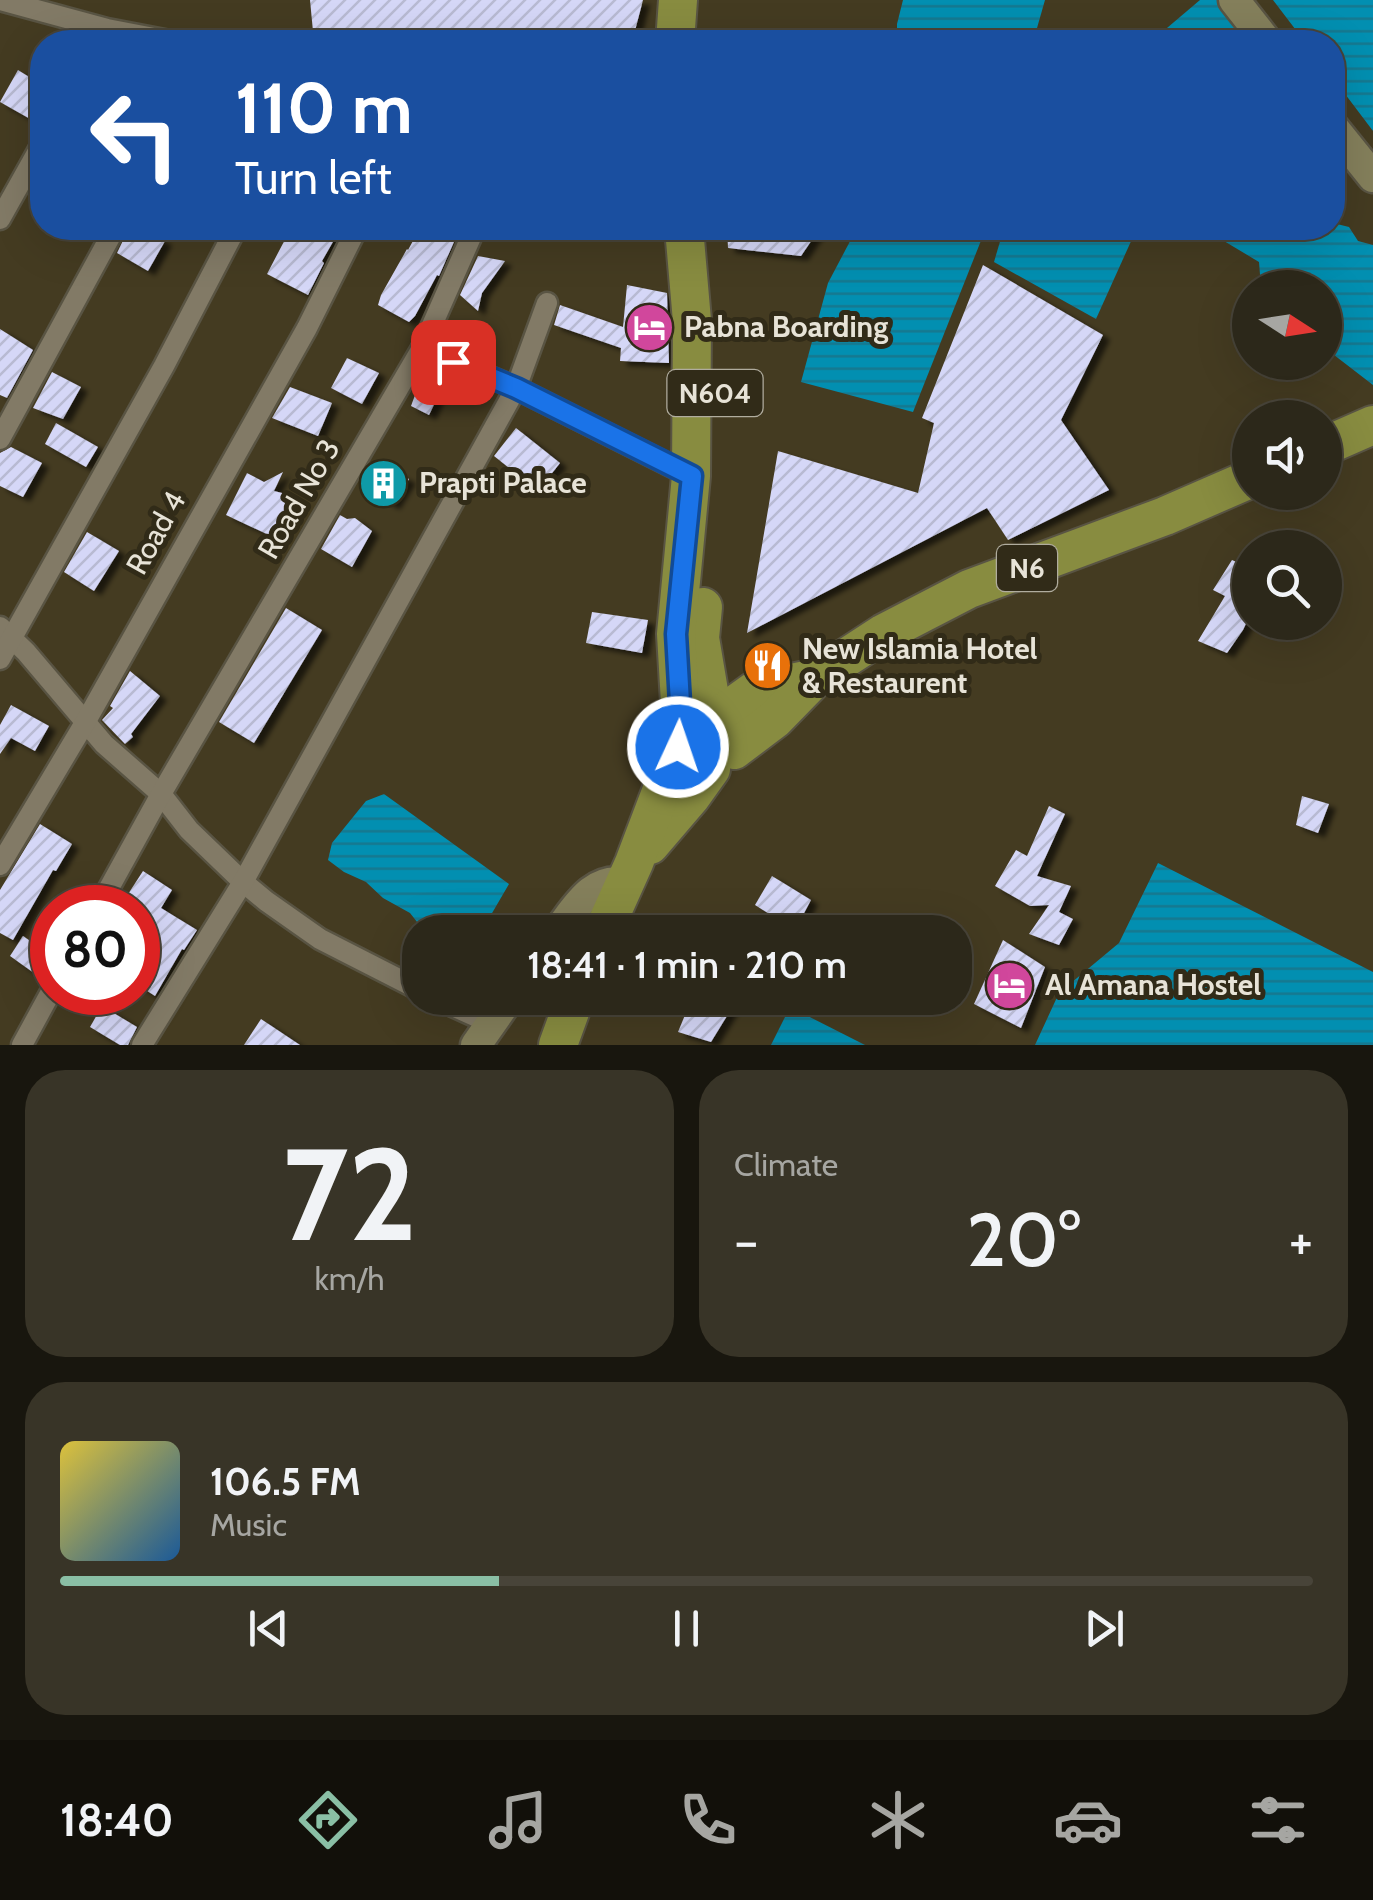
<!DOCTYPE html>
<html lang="en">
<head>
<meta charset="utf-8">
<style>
	:root { --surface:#2c281a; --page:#383427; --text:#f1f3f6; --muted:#a6a6a2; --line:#484439; --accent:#8abfa5 }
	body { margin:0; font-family:Cabin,sans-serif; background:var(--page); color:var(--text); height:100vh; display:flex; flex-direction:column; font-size:38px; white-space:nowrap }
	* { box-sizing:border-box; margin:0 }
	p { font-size:32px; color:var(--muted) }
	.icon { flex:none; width:55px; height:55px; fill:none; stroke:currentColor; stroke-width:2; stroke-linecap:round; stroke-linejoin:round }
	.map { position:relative; height:1045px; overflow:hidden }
	.side { display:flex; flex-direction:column; gap:25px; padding:25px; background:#18160e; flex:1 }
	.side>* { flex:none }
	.banner { position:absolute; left:30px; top:30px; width:1315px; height:210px; border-radius:40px; box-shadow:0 10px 40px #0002,0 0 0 2px var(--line); background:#1a4fa0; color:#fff; overflow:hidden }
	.needle { width:65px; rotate:102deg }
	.fabs { position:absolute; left:1232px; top:270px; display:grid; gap:20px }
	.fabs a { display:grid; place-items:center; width:110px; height:110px; border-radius:50%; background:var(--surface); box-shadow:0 10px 40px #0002,0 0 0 2px var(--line); font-size:50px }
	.speed { position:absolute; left:30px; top:885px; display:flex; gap:20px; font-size:50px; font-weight:700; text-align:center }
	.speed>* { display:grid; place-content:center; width:130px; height:130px; border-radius:50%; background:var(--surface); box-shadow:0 10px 40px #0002,0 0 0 2px var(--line); line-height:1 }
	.speed .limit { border:15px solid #d22; background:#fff; color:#111 }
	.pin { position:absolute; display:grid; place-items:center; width:85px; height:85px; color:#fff; margin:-42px; border-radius:20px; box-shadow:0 5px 15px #0006 }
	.me { position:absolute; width:110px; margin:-55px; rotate:3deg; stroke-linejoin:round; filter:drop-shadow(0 0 8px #0008) }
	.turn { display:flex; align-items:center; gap:35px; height:210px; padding:0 40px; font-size:45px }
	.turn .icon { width:130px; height:130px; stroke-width:2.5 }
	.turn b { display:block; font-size:70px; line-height:85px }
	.big { font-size:75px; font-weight:600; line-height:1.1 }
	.side .tile { flex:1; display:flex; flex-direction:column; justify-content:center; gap:15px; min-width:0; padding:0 35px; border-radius:40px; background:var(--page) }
	.side .dial { align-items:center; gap:0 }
	.dial b { font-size:130px; line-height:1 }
	.song { display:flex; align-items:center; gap:30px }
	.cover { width:120px; height:120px; border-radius:15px; background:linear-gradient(135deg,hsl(50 70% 55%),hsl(210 70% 35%)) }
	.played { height:10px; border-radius:5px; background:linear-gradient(90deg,var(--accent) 35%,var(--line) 35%) }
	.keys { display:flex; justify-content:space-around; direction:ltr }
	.heat { display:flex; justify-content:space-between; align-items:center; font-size:55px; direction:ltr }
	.side .tiles { flex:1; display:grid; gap:25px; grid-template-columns:1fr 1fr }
	.tile:last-child { grid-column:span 2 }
	.trip { position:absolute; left:402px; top:915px; width:570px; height:100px; border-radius:40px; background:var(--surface); box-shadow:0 10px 40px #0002,0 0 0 2px var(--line); font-weight:600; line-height:100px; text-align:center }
	.tabs { display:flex; height:160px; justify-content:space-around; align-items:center; background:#12100a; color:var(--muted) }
	.tabs .icon { width:70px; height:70px }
	.tabs .active { color:var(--accent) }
	.tabs b { font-size:45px; color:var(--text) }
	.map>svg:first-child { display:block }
</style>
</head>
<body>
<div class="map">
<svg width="1373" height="1045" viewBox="0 0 1373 1045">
	<defs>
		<pattern id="water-rules" width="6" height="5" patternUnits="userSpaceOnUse" patternTransform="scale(2.5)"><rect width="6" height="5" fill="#028fb1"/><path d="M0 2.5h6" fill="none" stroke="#16788f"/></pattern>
		<pattern id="building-hatch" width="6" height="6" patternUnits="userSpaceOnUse" patternTransform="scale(2.5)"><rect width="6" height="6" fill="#d5d7f7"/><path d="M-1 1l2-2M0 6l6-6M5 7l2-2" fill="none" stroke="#b8bad2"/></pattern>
		<filter id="shadow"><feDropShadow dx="7" dy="4.5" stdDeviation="2.5" flood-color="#0009"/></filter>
	</defs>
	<rect width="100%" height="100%" fill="#3b3522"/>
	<path fill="#443b21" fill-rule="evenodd" d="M 0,0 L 1373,0 L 1373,1045 L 0,1045 ZM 42,42 L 1332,42 L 1332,228 L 42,228 ZM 1250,288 L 1325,288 L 1325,362 L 1250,362 ZM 1250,418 L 1325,418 L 1325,492 L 1250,492 ZM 1250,548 L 1325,548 L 1325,622 L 1250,622 ZM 52,908 L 138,908 L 138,992 L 52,992 ZM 420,932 L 955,932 L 955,998 L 420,998 Z"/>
	<g fill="url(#water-rules)">
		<path d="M 903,0 L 1045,0 L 1033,42 L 897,42 L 897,24 Z"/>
		<path d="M 1200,0 L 1219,0 L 1253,42 L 1163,42 L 1167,28 Z"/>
		<path d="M 1273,0 L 1373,0 L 1373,131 L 1333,78 L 1332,42 L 1305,42 Z"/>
		<path d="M 1333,223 L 1349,227 L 1358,241 L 1373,245 L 1373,385 L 1325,348 L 1325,288 L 1261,287 L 1259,262 L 1219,238 L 1218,228 L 1332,228 Z"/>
		<path d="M 857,228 L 986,228 L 913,412 L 801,382 L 828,283 Z"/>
		<path d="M 1004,228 L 1137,228 L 1096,319 L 994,262 Z"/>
		<path d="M 384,794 L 509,884 L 481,932 L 433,932 L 421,927 L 410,913 L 383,898 L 366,882 L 344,872 L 328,860 L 332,843 L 366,801 Z"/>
		<path d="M 1158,863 L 1373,972 L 1373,1045 L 1035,1045 L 1059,993 L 1119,943 Z"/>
		<path d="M 790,1007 L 865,1045 L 771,1045 Z"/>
	</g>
	<g fill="url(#building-hatch)" filter="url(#shadow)">
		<path d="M 310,0 L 643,0 L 632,42 L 314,42 Z"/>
		<path d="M 18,70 L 42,85 L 42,96 L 32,120 L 0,102 Z"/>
		<path d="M 129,228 L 139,228 L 165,241 L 148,271 L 117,253 Z"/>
		<path d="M 291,228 L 329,228 L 338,233 L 322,261 L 324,263 L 308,295 L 267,274 Z"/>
		<path d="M 420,228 L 454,242 L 439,276 L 437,275 L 415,316 L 409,322 L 378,305 L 381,295 L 407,249 L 408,250 Z"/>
		<path d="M 727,228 L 820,228 L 801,256 L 728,248 Z"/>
		<path d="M 478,256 L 505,261 L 482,293 L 478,311 L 460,295 Z"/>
		<path d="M 983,265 L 1103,335 L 1061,420 L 1109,490 L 1008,540 L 987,508 L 747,633 L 778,451 L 918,493 L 934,423 L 922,418 Z"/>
		<path d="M 627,285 L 667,293 L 669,363 L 620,361 L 621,348 L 554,325 L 560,305 L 623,327 Z"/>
		<path d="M 0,329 L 33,350 L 7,398 L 0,395 Z"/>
		<path d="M 347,358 L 379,373 L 362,404 L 331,388 Z"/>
		<path d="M 52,372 L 81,387 L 63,419 L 33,408 Z"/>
		<path d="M 423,373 L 444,384 L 429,415 L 411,406 Z"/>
		<path d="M 290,387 L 332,403 L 318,436 L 272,418 Z"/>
		<path d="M 56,423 L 98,447 L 86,467 L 45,444 Z"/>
		<path d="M 516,428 L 560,463 L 538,491 L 494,456 Z"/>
		<path d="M 11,447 L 42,463 L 23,497 L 0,486 L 0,453 Z"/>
		<path d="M 371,462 L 409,479 L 393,505 L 359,486 Z"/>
		<path d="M 283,472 L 274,491 L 294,496 L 271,536 L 226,515 L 247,473 L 264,482 Z"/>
		<path d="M 340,515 L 347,519 L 355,518 L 372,531 L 352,567 L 321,549 Z"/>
		<path d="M 87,532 L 119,551 L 94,591 L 64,572 Z"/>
		<path d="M 1232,560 L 1250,568 L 1250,615 L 1243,630 L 1227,653 L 1198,641 L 1225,596 L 1213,590 Z"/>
		<path d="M 286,608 L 322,630 L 254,743 L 219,722 Z"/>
		<path d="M 592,612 L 648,620 L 642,653 L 586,643 Z"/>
		<path d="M 130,671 L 160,696 L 131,734 L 133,737 L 125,744 L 102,720 L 113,708 L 110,706 Z"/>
		<path d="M 11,705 L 49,726 L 35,751 L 11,738 L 0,754 L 0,725 Z"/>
		<path d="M 1302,796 L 1329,804 L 1318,833 L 1296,825 Z"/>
		<path d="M 1049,806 L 1065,814 L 1037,876 L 1071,886 L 1059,912 L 1073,919 L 1059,945 L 1029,934 L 1049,905 L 1030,906 L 995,886 L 1016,850 L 1027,856 Z"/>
		<path d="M 40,824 L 72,844 L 56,871 L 53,870 L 13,940 L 0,933 L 0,890 Z"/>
		<path d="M 143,871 L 172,890 L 161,908 L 197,930 L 184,950 L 182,949 L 155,996 L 138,985 L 138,908 L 119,908 Z"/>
		<path d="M 772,876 L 811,900 L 795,930 L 755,905 Z"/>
		<path d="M 23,936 L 52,956 L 52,960 L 41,978 L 10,956 Z"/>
		<path d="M 1003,940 L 1045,967 L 1021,1028 L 974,1004 Z"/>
		<path d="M 692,998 L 738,998 L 711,1042 L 678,1032 Z"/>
		<path d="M 102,1006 L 137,1027 L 128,1045 L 120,1045 L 90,1027 Z"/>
		<path d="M 261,1019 L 300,1045 L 244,1045 Z"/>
	</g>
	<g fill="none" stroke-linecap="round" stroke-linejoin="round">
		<defs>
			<g id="street">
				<path d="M 0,0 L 107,29 L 175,42"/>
				<path d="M 0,219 L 42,144"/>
				<path d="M 422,348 L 516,388 L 691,476"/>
				<path d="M 0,439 L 115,228"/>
				<path d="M 0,627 L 26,652 L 104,744 L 161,794 L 189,830 L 243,882 L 266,901 L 320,939 L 420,990"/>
				<path d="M 0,659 L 164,366 L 236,228"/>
				<path d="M 0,865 L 86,721 L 307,328 L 357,228"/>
				<path d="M 98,908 L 161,794 L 422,348 L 475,228"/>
				<path d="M 435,998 L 490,1023"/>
				<path d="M 22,1045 L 52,990"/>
				<path d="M 142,1045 L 243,882 L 516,388 L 547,303"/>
			</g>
			<g id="secondary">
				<path d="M 1234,0 L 1267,42"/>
				<path d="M 1332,126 L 1373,177"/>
				<path d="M 557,932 C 575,910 591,877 624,883"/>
				<path d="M 476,1045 L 509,998"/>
			</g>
			<g id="highway">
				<path d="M 675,42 L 678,0"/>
				<path d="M 1325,446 L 1373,425"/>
				<path d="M 703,607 L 700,638 L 712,709"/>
				<path d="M 722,714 L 754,691 L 815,678"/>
				<path d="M 681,720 L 676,634 L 691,476 L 692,321 L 684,228"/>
				<path d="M 734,750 L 775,719 L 815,678 L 884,633 L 969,589 L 1165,516 L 1250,479"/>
				<path d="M 650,845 L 691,797 L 711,769"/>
				<path d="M 603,932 L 634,863 L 678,747"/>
				<path d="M 558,1045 L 575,998"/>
			</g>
		</defs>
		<use href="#street" stroke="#595443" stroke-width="25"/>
		<use href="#secondary" stroke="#595443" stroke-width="35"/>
		<use href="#highway" stroke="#595443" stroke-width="42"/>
		<use href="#street" stroke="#827a66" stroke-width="20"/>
		<use href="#secondary" stroke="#847f5b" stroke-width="30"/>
		<use href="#highway" stroke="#888c40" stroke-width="38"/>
	</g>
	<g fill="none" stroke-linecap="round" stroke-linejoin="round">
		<defs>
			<path id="route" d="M 453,362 L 516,388 L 692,476 L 676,634 L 681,720 L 677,732 L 678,747"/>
		</defs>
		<use href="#route" stroke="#114b97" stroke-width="25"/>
		<use href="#route" stroke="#1a73e8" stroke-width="18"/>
	</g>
	<defs>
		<symbol id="hotel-disc" viewBox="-11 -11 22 22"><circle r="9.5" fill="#d1479c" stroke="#312b18"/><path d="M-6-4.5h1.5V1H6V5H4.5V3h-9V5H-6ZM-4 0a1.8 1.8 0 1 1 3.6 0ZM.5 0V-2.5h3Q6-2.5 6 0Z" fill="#fff"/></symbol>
		<symbol id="building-disc" viewBox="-11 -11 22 22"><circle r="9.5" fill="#0f9aa8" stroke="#312b18"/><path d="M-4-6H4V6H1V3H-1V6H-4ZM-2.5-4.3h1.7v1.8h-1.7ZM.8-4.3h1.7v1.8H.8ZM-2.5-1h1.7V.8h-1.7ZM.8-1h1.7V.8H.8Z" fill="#fff"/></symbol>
		<symbol id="restaurant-disc" viewBox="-11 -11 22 22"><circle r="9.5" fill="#e8710a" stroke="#312b18"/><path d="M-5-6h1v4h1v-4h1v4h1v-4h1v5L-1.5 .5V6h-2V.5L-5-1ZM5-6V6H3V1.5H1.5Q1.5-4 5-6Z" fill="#fff"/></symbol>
	</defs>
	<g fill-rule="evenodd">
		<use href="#hotel-disc" x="622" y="300" width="55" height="55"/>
		<use href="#building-disc" x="356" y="456" width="55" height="55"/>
		<use href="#restaurant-disc" x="740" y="638" width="55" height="55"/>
		<use href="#hotel-disc" x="982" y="958" width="55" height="55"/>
	</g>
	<g text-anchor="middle" stroke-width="10" stroke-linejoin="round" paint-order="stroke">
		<g fill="#312b18" stroke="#b0ac9e" stroke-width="2.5">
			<rect x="667.5" y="370" width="95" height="46" rx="8"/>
			<rect x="997" y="545" width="60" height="46" rx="8"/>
		</g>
		<g font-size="28" font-weight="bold" fill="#e7e3d7">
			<text x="715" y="403">N604</text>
			<text x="1027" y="578">N6</text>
		</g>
		<g font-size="30" font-weight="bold" fill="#e7e3d7" stroke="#312b18" text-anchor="start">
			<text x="684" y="337">Pabna Boarding</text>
			<text x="419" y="493">Prapti Palace</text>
			<text x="802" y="659">New Islamia Hotel<tspan x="802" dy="34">&amp; Restaurent</tspan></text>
			<text x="1045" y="995">Al Amana Hostel</text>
		</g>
		<g font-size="30" fill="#e7e3d7" stroke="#312b18">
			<text transform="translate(299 499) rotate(-60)" y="10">Road No 3</text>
			<text transform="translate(156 533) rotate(-61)" y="10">Road 4</text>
		</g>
	</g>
</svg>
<div class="fabs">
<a><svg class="needle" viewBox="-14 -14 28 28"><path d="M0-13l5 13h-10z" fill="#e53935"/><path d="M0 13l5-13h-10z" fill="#a6a6a2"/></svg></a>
<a><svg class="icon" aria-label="sound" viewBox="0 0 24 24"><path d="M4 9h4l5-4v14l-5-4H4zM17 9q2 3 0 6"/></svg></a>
<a><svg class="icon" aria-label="search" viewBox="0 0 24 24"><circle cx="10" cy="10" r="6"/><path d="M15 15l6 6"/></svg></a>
</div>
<div class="speed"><div class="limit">80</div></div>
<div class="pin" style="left:453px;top:362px;background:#d93025"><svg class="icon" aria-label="arrive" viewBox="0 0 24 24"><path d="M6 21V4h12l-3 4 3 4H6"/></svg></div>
<svg class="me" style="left:678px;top:747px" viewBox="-20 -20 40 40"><circle r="17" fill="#1a73e8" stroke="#fff" stroke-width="3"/><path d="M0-11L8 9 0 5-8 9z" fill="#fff"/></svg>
<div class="trip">18:41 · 1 min · 210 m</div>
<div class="banner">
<div class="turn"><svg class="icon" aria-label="left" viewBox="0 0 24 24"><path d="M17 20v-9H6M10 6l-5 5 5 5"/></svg><div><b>110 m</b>Turn left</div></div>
</div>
</div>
<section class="side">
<div class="tiles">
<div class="tile dial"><b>72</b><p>km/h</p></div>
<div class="tile"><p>Climate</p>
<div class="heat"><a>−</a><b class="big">20°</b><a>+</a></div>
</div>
<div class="tile">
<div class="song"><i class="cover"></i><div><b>106.5 FM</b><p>Music</p></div></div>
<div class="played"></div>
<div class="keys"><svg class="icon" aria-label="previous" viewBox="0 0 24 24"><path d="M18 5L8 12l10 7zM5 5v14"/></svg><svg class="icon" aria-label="pause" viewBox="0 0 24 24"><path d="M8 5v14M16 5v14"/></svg><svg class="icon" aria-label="next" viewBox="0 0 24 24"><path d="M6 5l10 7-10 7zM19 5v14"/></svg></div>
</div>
</div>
</section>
<nav class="tabs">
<b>18:40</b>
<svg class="icon active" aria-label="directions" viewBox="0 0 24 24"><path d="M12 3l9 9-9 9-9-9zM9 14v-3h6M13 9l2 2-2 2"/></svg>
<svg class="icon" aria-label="music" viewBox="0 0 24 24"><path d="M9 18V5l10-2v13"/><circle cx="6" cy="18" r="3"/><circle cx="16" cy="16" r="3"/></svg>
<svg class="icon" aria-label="phone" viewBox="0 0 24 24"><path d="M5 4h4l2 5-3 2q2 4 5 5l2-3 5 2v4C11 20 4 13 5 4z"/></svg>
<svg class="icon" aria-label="climate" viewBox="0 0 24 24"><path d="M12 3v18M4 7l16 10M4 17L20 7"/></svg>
<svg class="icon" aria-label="car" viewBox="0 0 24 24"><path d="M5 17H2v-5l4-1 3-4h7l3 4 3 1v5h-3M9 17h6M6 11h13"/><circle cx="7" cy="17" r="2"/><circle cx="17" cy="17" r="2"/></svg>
<svg class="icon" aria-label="filters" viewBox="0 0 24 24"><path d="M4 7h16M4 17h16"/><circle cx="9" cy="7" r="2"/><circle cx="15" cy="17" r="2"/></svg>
</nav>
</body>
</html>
